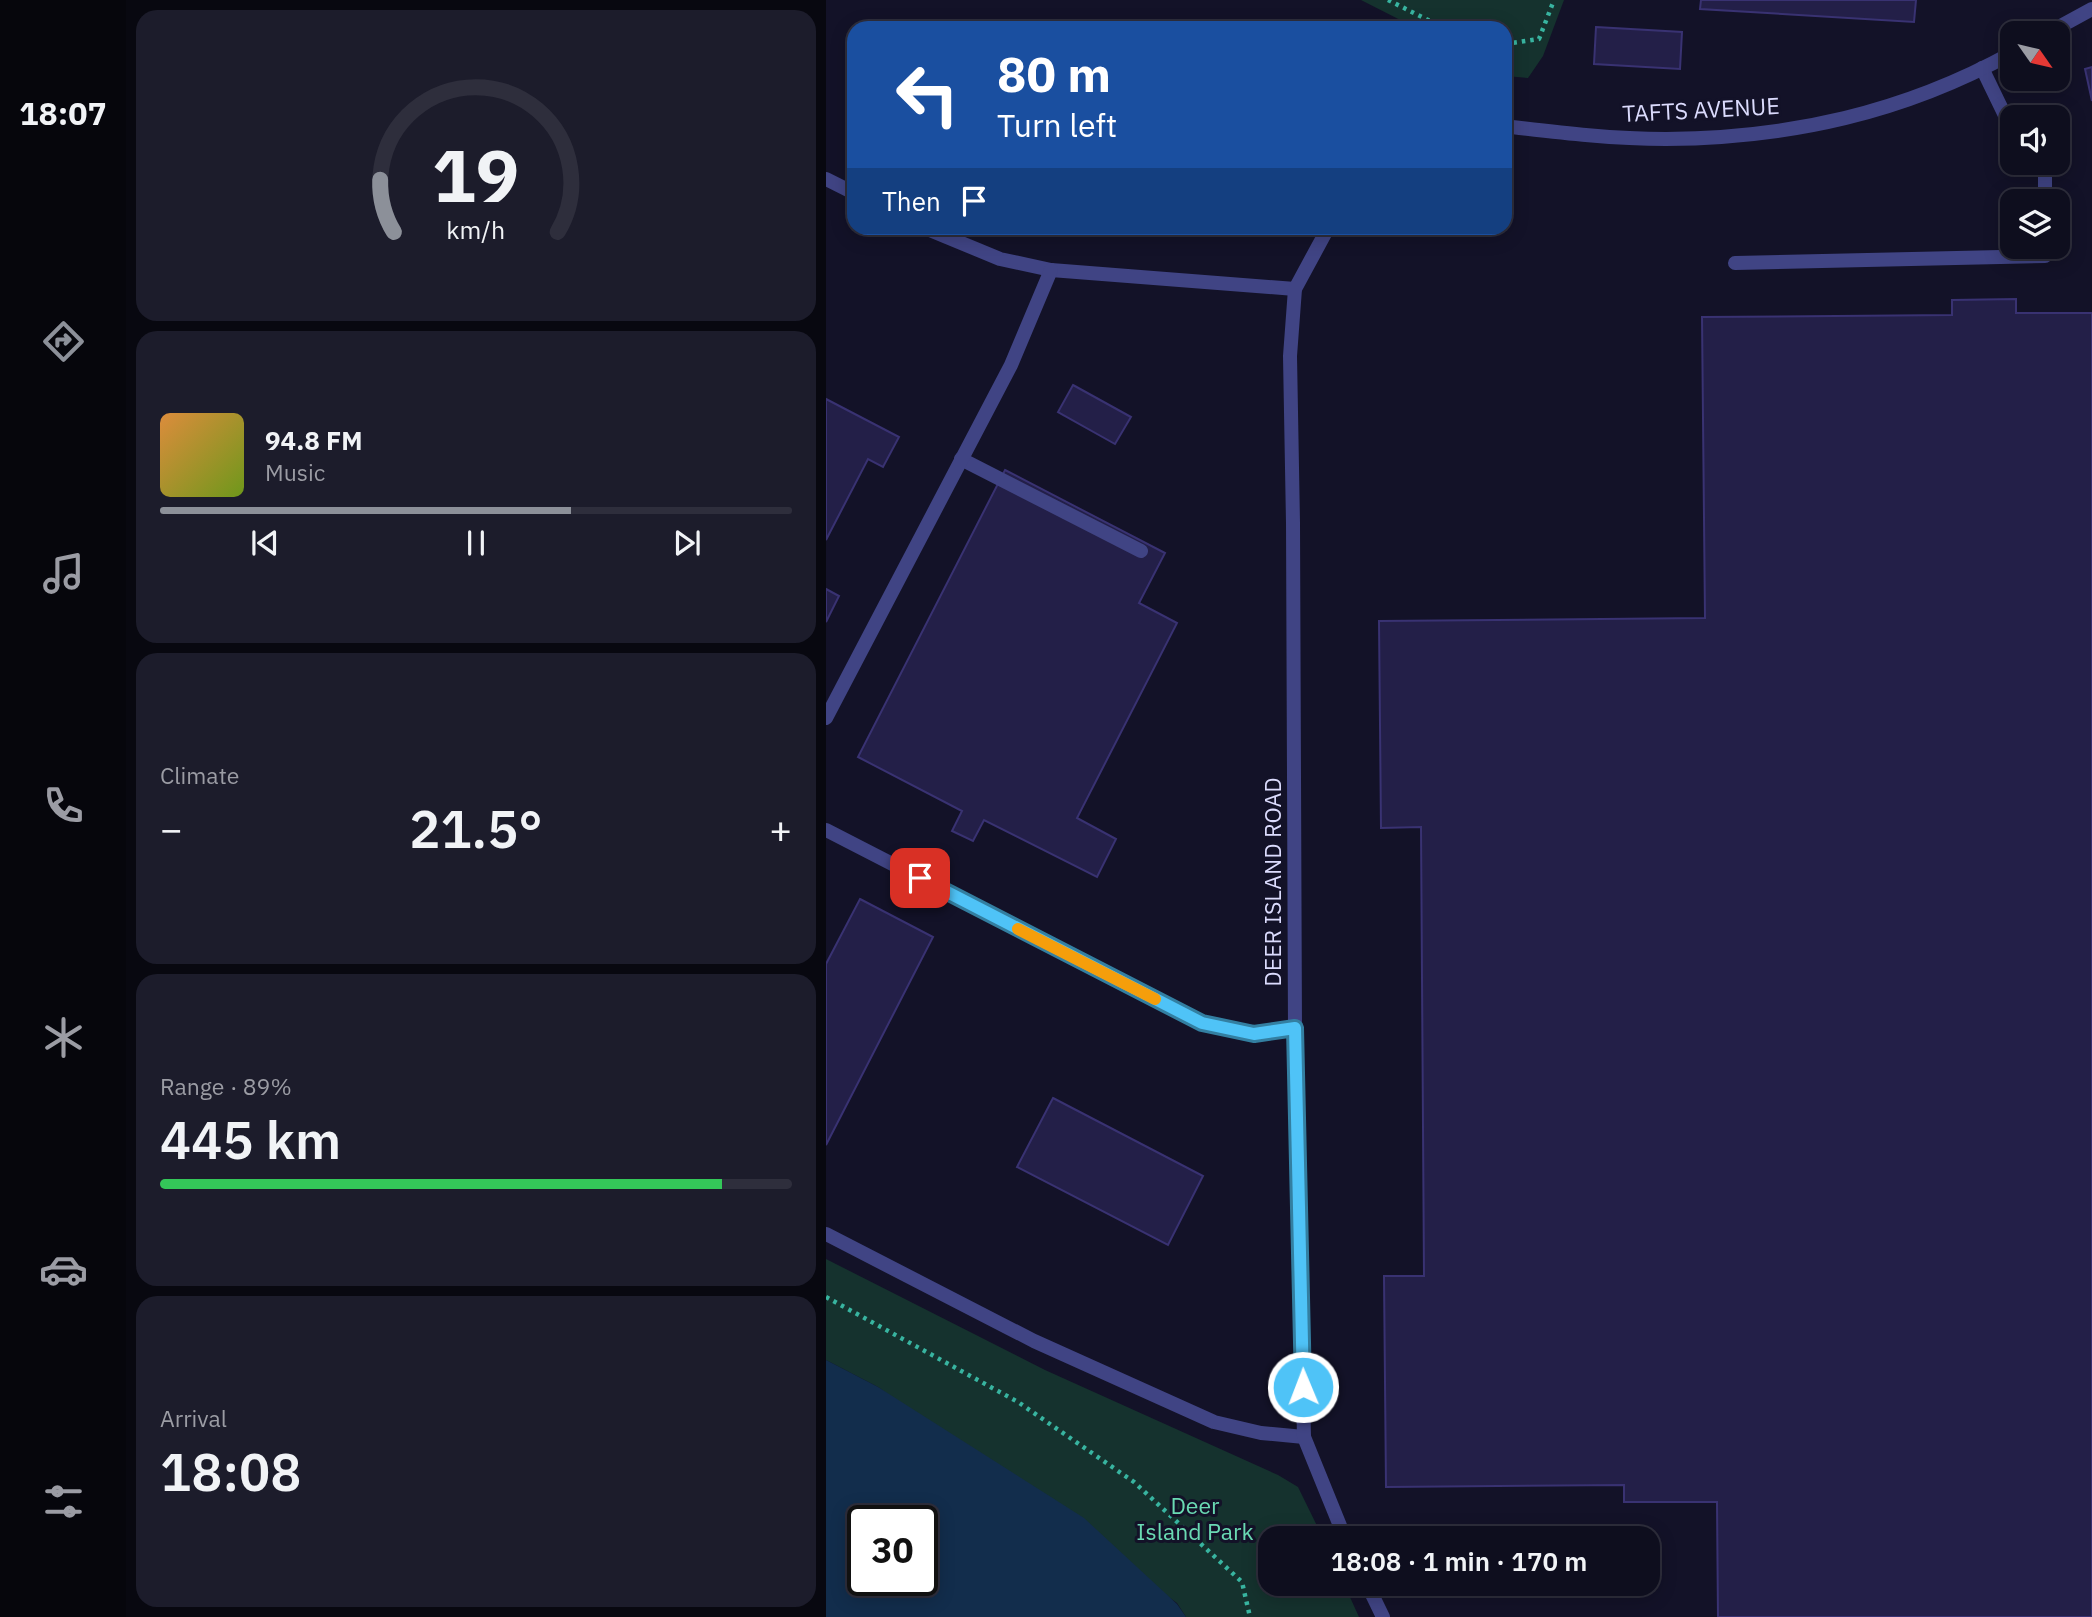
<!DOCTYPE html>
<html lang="en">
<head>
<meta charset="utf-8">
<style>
	:root { --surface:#0e0e1e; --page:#1c1c2b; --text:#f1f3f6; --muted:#9b9ca4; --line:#2e2e3c; --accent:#8c9099 }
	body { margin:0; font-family:"IBM Plex Sans",sans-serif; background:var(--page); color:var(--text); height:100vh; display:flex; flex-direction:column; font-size:26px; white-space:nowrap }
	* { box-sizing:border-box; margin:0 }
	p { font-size:23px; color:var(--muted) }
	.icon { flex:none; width:38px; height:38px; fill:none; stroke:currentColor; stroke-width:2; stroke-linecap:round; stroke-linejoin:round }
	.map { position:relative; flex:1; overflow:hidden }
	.drawer { display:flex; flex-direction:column; gap:10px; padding:10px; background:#080810; width:700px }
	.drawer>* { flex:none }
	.top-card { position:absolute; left:21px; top:21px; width:665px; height:214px; border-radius:21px; box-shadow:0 4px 18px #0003,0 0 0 2px var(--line); background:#1a4fa0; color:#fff; overflow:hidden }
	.needle { width:46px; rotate:124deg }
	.fabs { position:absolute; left:1174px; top:21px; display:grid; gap:14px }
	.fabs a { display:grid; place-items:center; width:70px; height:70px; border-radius:14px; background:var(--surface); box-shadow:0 4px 18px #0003,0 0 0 2px var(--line); font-size:35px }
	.speed { position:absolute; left:21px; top:1505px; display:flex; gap:14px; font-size:35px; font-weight:700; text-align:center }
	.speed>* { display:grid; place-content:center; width:91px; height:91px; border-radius:50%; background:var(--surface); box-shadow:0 4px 18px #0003,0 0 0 2px var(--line); line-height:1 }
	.speed .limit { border:4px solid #111; border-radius:10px; background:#fff; color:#111 }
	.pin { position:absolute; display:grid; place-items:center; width:60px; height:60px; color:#fff; margin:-30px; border-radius:14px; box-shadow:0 4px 10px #0006 }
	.me { position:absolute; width:77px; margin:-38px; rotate:359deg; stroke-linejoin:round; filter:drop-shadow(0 0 5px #0008) }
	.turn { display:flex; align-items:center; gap:24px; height:147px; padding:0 35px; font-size:32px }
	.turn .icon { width:91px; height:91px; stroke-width:2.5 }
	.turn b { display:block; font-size:49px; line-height:60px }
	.then { display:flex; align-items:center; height:66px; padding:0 35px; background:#0003; gap:14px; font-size:26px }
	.big { font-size:52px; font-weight:600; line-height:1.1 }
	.drawer .widget { flex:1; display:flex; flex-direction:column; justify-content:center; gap:10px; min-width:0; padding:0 24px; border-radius:21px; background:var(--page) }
	.drawer .dial { align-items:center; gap:0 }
	.dial svg { height:182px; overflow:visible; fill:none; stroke:var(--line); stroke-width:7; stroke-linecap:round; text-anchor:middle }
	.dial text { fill:var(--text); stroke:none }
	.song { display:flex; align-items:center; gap:21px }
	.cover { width:84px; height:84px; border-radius:10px; background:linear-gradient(135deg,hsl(30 70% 55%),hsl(80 70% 35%)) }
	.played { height:7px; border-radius:4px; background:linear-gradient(90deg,var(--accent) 65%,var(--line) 65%) }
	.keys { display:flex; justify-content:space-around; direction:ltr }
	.heat { display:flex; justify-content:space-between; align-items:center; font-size:38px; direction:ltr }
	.charge { height:10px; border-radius:5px; background:linear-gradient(90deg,#34c759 89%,var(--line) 0) }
	.trip { position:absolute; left:432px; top:1526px; width:402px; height:70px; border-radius:21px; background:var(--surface); box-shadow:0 4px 18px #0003,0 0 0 2px var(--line); font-weight:600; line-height:70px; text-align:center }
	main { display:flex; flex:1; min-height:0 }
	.dock { display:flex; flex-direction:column; width:126px; justify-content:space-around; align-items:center; background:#06060c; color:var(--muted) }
	.dock .icon { width:49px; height:49px }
	.dock .selected { color:var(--accent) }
	.dock b { font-size:32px; color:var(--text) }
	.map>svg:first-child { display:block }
</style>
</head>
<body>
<main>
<nav class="dock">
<b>18:07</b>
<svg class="icon selected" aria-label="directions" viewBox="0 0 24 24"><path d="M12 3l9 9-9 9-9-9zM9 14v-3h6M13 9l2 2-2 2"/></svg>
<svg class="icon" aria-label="music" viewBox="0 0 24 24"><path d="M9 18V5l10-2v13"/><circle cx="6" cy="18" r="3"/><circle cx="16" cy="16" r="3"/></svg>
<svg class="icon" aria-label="phone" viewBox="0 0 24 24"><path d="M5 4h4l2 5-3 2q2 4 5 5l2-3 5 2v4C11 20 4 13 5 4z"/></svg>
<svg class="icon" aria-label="climate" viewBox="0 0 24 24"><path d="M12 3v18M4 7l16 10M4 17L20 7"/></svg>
<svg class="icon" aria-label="car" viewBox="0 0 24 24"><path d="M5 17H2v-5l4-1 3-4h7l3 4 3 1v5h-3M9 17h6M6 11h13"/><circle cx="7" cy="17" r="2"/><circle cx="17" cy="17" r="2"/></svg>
<svg class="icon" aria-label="filters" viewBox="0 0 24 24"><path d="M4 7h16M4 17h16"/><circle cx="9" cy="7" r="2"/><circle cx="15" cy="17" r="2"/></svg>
</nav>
<section class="drawer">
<div class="widget dial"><svg viewBox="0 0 100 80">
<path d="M14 69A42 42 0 1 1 86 69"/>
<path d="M14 69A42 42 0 0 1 8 46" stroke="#8c9099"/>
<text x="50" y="56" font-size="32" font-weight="700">19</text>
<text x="50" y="72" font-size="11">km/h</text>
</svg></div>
<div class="widget">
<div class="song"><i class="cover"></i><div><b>94.8 FM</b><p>Music</p></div></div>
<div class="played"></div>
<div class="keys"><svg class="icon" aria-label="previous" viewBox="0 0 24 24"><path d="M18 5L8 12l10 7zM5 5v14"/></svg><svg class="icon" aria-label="pause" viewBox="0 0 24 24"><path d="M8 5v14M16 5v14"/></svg><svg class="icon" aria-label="next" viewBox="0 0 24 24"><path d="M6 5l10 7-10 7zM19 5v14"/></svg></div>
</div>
<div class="widget"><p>Climate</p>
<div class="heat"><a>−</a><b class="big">21.5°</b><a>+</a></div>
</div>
<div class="widget"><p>Range · 89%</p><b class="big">445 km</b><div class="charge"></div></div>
<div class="widget"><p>Arrival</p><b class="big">18:08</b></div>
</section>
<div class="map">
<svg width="1266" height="1617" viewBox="0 0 1266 1617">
	<rect width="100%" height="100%" fill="#131228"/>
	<g fill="#15322e">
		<path d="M 535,0 L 738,0 L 717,56 L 702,78 L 679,76 L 679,28 L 590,28 Z"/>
		<path d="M 0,1259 L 219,1370 L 452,1475 L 472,1487 L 497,1538 L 444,1538 L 444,1584 L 518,1584 L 533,1617 L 360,1617 L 351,1603 L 52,1387 L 0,1360 Z"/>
	</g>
	<path fill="#122d4c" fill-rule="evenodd" d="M 0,1360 L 52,1387 L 258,1518 L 351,1604 L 360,1617 L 0,1617 ZM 37,1521 L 96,1521 L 96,1580 L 37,1580 Z"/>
	<g fill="#231f48" stroke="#393272" stroke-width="2">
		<path d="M 875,0 L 1090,0 L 1088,22 L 874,9 Z"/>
		<path d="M 770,27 L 856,32 L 854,69 L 768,64 Z"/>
		<path d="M 1266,67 L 1266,101 L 1259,69 Z"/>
		<path d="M 1190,299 L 1190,313 L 1266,313 L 1266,1617 L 892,1617 L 891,1502 L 798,1502 L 798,1485 L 560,1487 L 558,1276 L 598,1276 L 595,827 L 555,828 L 553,621 L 879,618 L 876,317 L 1126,315 L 1126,300 Z"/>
		<path d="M 247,385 L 305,417 L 289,444 L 232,412 Z"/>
		<path d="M 0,399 L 73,437 L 57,467 L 42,459 L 0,540 Z"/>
		<path d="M 179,470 L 339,553 L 313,603 L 351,623 L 251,818 L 290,839 L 271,877 L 158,820 L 147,841 L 126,831 L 136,811 L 32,757 Z"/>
		<path d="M 0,589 L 13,596 L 0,622 Z"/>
		<path d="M 34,899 L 107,937 L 0,1145 L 0,964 Z"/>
		<path d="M 227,1098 L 377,1176 L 342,1245 L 191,1167 Z"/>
	</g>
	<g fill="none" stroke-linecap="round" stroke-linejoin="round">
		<g stroke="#38b4a0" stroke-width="4.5" stroke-dasharray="3.5 5" stroke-linecap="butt">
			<path d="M 562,0 L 618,28"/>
			<path d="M 679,44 L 713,39 L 728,0"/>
			<path d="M 0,1297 L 192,1402 L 308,1482 L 416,1582 L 424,1617"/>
		</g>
		<g stroke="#404484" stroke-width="14">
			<path d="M 1156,68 L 1186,130"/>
			<path d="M 1214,163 L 1219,167 L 1219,201"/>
			<path d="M 0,179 L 28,193"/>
			<path d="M 99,228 L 174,259 L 225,270 L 469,289"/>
			<path d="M 909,263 L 1219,256 L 1219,247"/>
			<path d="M 135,459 L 315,551"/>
			<path d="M 0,718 L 185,365 L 225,270"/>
			<path d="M 0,830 L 376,1023 L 428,1034 L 469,1029"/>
			<path d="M 0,1234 L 208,1341 L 388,1422 L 435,1433 L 478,1437"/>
		</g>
		<g stroke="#404484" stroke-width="14">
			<path d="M 1222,33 L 1266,9"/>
			<path d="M 679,128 L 686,127 C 737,133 788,139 840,139 C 964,138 1077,113 1186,53"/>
			<path d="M 502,228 L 469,289 L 464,356 L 467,523 L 469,1029 L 478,1437 L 519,1538"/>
			<path d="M 541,1584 L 557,1617"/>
		</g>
	</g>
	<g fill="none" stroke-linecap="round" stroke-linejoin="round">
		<defs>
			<path id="route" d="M 94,878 L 376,1023 L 428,1034 L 469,1028 L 477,1387"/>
		</defs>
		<use href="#route" stroke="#337fa1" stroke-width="18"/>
		<use href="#route" stroke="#4fc3f7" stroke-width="12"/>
		<path stroke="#f59e0b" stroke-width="12" d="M 192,929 L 329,999"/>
	</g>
	<g text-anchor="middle" stroke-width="6" stroke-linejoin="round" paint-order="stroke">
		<g font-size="23" fill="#dbdbfd" stroke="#131228">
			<text transform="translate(875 110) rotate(-3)" y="8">TAFTS AVENUE</text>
			<text transform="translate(447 882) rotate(-90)" y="8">DEER ISLAND ROAD</text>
		</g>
		<g font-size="23" fill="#6adab3" stroke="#131228">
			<text x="369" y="1514">Deer<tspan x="369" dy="26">Island Park</tspan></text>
		</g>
	</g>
</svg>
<div class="fabs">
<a><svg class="needle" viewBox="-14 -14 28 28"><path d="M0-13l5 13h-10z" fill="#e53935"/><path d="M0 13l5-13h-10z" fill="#9b9ca4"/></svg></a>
<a><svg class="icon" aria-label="sound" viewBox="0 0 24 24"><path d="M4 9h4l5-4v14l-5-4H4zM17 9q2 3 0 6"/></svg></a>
<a><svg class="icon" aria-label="layers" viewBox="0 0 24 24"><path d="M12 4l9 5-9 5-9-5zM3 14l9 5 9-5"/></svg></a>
</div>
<div class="speed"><div class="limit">30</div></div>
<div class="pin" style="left:94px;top:878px;background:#d93025"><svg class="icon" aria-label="arrive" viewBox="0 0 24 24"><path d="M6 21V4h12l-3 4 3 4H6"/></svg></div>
<svg class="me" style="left:477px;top:1387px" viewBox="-20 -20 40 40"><circle r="17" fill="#4fc3f7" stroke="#fff" stroke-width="3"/><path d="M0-11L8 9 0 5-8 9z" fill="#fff"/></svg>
<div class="trip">18:08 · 1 min · 170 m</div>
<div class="top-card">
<div class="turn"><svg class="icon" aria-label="left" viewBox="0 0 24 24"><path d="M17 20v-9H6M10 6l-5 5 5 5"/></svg><div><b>80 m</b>Turn left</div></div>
<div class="then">Then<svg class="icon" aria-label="arrive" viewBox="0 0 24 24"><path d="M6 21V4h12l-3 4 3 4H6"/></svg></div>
</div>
</div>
</main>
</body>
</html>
